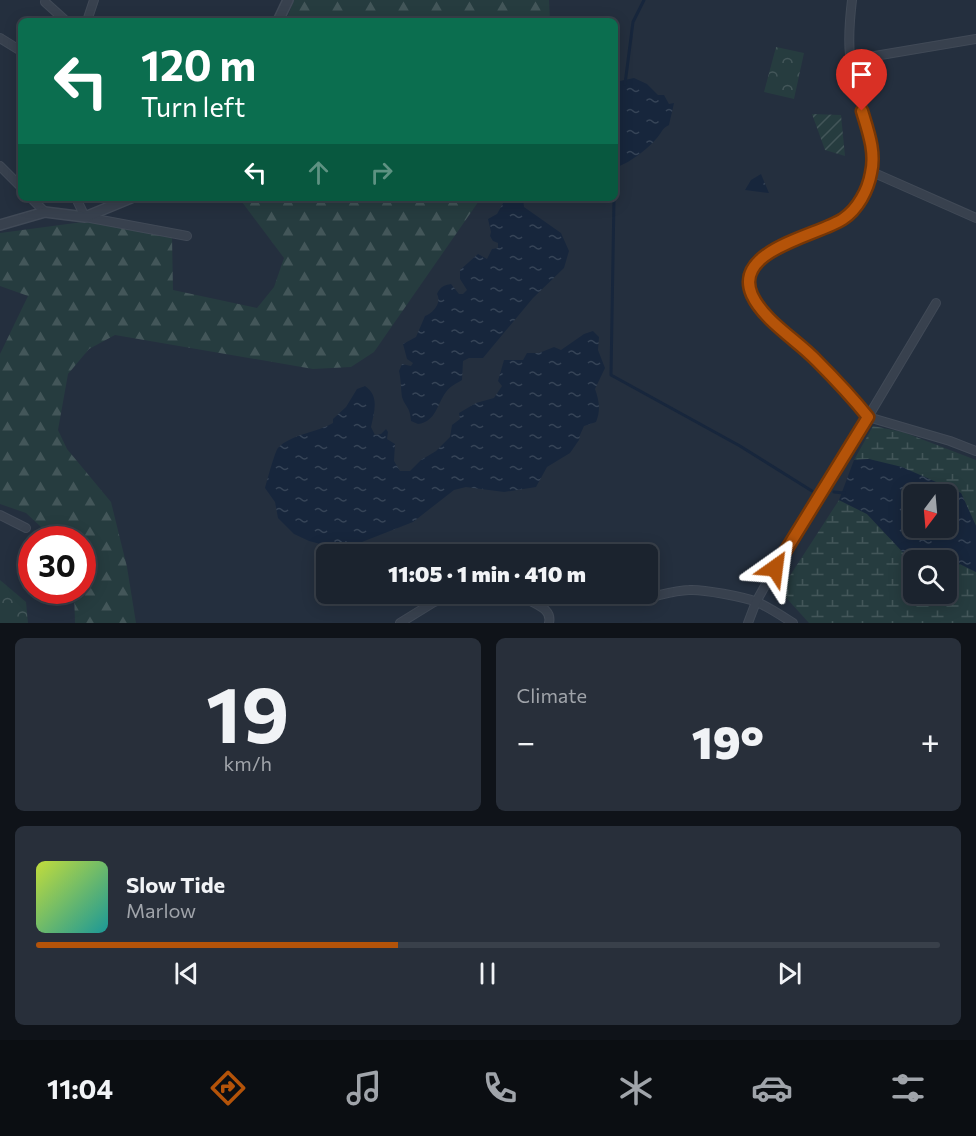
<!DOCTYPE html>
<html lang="en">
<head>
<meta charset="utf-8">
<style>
	:root { --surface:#1b232e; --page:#282f3a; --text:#f1f3f6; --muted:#a0a4aa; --line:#39404a; --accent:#b45309 }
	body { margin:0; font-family:Commissioner,sans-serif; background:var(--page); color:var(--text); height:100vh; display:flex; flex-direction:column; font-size:22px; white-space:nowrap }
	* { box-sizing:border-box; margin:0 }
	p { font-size:20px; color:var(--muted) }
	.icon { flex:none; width:33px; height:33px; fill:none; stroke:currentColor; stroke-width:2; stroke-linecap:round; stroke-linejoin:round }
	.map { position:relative; height:623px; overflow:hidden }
	.side { display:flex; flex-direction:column; gap:15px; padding:15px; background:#0f1319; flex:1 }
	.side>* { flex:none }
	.guide { position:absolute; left:18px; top:18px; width:600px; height:183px; border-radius:9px; box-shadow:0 3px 15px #0003,0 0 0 2px var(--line); background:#0b6e4f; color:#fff; overflow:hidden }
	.needle { width:39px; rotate:196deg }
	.buttons { position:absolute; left:903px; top:484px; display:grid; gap:12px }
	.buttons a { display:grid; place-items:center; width:54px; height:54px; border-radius:9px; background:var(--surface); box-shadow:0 3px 15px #0003,0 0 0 2px var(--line); font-size:30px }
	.speed { position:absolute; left:18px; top:526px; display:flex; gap:12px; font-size:30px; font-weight:700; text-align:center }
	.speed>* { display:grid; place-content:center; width:78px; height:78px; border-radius:50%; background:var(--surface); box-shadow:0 3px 15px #0003,0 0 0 2px var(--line); line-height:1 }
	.speed .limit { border:9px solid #d22; background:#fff; color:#111 }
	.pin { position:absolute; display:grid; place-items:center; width:51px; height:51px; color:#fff; margin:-62px -26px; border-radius:50% 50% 50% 0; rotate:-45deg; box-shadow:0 0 6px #0007 }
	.pin .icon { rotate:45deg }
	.me { position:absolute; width:66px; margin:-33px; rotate:31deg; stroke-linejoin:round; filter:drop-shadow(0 0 4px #0008) }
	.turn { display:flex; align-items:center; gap:21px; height:126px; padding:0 24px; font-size:27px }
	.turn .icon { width:78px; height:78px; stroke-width:2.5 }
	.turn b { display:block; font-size:42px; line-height:51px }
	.lanes { display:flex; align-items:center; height:57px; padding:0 24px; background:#0003; justify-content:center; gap:30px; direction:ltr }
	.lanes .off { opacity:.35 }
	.big { font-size:45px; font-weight:800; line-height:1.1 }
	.side .tile { flex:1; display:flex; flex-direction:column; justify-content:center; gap:9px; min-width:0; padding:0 21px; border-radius:9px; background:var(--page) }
	.side .dial { align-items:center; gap:0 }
	.dial b { font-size:78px; line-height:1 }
	.song { display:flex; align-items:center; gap:18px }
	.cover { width:72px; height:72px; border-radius:9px; background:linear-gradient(135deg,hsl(70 70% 55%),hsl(180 70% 35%)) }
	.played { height:6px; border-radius:3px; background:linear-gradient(90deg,var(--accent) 40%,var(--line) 40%) }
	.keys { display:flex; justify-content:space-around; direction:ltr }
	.heat { display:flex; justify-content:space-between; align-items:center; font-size:33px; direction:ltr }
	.side .tiles { flex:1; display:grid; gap:15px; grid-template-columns:1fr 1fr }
	.tile:last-child { grid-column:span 2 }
	.trip { position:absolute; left:316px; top:544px; width:342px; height:60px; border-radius:9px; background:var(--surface); box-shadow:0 3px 15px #0003,0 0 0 2px var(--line); font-weight:800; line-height:60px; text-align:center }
	.menu { display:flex; height:96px; justify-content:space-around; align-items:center; background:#0b0e12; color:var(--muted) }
	.menu .icon { width:42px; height:42px }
	.menu .on { color:var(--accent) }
	.menu b { font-size:27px; color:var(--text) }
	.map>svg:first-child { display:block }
</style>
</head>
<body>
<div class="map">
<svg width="976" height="623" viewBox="0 0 976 623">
	<defs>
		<pattern id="forest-firs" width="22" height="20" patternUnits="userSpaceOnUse" patternTransform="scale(1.5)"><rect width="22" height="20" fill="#263c3f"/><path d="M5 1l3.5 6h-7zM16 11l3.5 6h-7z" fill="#435659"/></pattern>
		<pattern id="wetland-marsh" width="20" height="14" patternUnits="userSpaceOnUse" patternTransform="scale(1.5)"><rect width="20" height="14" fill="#263c3f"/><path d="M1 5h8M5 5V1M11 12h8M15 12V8" fill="none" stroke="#435659"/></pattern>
		<pattern id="park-crowns" width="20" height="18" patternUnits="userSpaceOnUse" patternTransform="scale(1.5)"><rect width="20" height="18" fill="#263c3f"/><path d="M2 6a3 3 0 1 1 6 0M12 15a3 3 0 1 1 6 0" fill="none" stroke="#435659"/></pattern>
		<pattern id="garden-furrows" width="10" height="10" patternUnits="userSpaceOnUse" patternTransform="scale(1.5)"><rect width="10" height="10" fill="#263c3f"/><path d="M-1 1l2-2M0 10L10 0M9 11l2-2" fill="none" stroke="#435659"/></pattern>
		<pattern id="water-ripples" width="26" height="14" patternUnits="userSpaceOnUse" patternTransform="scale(1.5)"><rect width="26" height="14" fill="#17263c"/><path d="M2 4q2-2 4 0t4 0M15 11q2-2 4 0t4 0" fill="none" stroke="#364457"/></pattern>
	</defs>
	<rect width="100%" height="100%" fill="#242f3e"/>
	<g fill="url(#forest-firs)">
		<path d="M 294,0 L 549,0 L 550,21 L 286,21 Z"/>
		<path d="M 239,198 L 481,198 L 374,352 L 351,367 L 313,369 L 115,335 L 89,349 L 68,374 L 58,430 L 67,449 L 111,502 L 127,567 L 136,623 L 75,623 L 74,591 L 82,591 L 82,540 L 55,540 L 26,513 L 0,504 L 0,354 L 28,296 L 0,286 L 0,233 L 90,221 L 172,238 L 173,290 L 257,308 L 274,287 L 284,258 Z"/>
	</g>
	<g fill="url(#wetland-marsh)">
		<path d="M 873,426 L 903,432 L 976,460 L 976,526 L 961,493 L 869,459 L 854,460 Z"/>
		<path d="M 839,500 L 867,514 L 913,563 L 914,594 L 946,594 L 947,571 L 960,564 L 976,572 L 976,623 L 809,623 L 780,591 Z"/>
	</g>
	<g fill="url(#park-crowns)">
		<path d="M 776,47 L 804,53 L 794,99 L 764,92 Z"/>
		<path d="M 0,580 L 26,602 L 28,623 L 0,623 Z"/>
	</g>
	<path fill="url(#garden-furrows)" d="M 812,114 L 841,115 L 845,156 L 825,150 Z"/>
	<g fill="url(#water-ripples)" fill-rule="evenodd">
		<path d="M 634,78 L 647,84 L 658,95 L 664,95 L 669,104 L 674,103 L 669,125 C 661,129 662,133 656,139 C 649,148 626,166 615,167 L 615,82 Z"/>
		<path d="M 761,174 L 769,193 L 745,190 L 751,180 Z"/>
		<path d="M 506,198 L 523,198 L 524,207 L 561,233 L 569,251 L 564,268 L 533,298 L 483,358 L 469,358 L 463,361 L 462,380 C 457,383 449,387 446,392 C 437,404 436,422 418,424 L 411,421 C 410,406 405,407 402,397 C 401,391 401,379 399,371 L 402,364 L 411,366 L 413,363 L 407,359 L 403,344 L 416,337 L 425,316 C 433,313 442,303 437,294 C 440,287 444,285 451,284 L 459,294 L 463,294 L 467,290 L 460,279 L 460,270 L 478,254 L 487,259 L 492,249 L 498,248 L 498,243 L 493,241 L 490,236 L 491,232 L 488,219 L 497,214 Z"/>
		<path d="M 593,331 L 599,337 L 598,350 L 605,368 L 595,389 C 599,400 601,410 596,422 L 584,426 L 580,435 L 579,440 L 570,453 L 547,467 L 536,487 L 504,492 L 466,487 L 454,490 L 413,522 L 344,549 L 335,545 L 324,545 L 309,541 L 294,534 L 278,518 L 275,502 L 265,488 C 267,481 275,451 278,448 C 289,435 318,432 333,423 L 333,419 L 346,407 L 357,389 L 365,386 C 380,396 374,412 371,427 L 375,435 L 381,434 L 386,429 L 388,432 L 387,439 L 395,444 L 394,461 L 400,471 L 410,471 L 421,460 L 436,451 L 450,437 L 452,425 L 460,419 L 459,413 L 476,403 L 494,398 L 502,386 L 498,381 L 504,360 L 523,360 L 527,353 L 539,353 L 554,347 L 561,350 L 584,334 Z"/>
		<path d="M 869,459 L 902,467 L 961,493 L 976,526 L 976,572 L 960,564 L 947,571 L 946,561 L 914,561 L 913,563 L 867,514 L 839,500 L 854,460 ZM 914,495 L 946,495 L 946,528 L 914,528 Z"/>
	</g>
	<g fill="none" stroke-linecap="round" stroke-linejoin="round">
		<g stroke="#17263c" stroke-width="3">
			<path d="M 625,84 L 633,22 L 644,0"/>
			<path d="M 614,198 L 611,375 L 740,446 L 812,491"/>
			<path d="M 834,492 L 844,493"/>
		</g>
		<defs>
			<g id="minor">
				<path d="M 45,2 L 66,21"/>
				<path d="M 87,21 L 94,0"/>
				<path d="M 0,38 L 21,51"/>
				<path d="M 851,60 L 976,39"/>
				<path d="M 0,166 L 21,187"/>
				<path d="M 872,172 L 976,218"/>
				<path d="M 31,198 L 45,212"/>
				<path d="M 76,198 L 85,217 L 187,236"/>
				<path d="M 936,303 L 868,417 L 950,441 L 976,451"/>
				<path d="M 0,515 L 26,528"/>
				<path d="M 520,594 C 530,604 553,606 549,623"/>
				<path d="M 608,594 C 636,608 660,591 689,590 C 703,589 744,597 757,602 C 770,608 782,616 793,623"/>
				<path d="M 400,623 L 434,602 L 454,594"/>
				<path d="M 748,623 L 756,602 L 775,568 L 868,417 C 852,397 834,378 816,360 C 798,341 778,326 760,306 C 750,295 744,274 757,261 C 779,241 817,235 842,219 C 852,214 861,202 866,192 C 887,148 854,99 850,55 C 848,37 850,17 852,0"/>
			</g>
			<g id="tertiary">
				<path d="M 278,21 L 288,0"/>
				<path d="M 0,225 L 45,212 L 85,217 L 131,198"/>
			</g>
		</defs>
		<use href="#minor" stroke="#414a57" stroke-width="10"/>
		<use href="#tertiary" stroke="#414a57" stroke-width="12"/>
		<use href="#minor" stroke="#38414e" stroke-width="8"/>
		<use href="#tertiary" stroke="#38414e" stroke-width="9"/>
	</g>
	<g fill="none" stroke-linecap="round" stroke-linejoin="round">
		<defs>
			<path id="route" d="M 775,568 L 868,417 C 852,397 834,378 816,360 C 797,340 764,321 752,295 C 732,250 817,236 843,219 C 858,209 868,190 871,173 C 876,152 868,131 862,111"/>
		</defs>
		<use href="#route" stroke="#753606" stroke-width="15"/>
		<use href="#route" stroke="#b45309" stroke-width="10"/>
	</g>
</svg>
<div class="buttons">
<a><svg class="needle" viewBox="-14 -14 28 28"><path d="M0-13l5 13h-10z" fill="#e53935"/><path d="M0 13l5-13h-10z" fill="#a0a4aa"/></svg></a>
<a><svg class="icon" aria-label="search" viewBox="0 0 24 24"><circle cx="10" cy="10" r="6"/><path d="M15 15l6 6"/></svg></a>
</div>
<div class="speed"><div class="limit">30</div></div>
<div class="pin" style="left:862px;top:111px;background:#d93025"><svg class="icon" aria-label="arrive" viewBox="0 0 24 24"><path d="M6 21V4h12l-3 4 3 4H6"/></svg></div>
<svg class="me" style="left:775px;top:568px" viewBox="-20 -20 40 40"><path d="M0-17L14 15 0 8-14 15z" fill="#b45309" stroke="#fff" stroke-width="4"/></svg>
<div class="trip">11:05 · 1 min · 410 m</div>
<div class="guide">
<div class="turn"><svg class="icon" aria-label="left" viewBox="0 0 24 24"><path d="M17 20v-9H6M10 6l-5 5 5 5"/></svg><div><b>120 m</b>Turn left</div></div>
<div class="lanes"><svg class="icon" aria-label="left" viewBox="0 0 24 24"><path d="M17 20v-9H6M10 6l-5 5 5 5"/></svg><svg class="icon off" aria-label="ahead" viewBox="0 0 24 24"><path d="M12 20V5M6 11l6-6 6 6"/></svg><svg class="icon off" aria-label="right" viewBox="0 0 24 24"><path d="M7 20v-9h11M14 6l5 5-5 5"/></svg></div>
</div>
</div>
<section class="side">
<div class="tiles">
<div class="tile dial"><b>19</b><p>km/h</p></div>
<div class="tile"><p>Climate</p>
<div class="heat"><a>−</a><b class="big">19°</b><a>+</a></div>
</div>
<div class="tile">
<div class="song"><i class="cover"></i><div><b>Slow Tide</b><p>Marlow</p></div></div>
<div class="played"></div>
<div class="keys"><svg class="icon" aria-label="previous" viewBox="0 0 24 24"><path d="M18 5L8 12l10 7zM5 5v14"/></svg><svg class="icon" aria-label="pause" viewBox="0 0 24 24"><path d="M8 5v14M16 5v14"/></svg><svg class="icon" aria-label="next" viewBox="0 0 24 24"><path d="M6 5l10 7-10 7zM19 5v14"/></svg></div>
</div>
</div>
</section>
<nav class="menu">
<b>11:04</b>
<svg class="icon on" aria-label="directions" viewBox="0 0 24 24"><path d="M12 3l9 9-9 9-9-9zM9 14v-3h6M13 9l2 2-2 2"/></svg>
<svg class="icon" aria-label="music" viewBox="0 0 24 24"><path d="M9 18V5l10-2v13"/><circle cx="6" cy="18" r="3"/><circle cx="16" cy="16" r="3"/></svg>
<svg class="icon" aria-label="phone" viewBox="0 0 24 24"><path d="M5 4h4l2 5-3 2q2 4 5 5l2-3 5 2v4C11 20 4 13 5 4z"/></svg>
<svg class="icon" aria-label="climate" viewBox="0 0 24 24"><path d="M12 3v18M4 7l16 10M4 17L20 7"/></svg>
<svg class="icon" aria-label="car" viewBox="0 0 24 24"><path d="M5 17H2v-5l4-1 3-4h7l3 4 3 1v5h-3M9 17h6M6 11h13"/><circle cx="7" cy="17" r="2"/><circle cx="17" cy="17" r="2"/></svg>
<svg class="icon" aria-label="filters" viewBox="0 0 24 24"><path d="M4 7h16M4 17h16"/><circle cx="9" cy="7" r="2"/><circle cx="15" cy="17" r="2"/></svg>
</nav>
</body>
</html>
